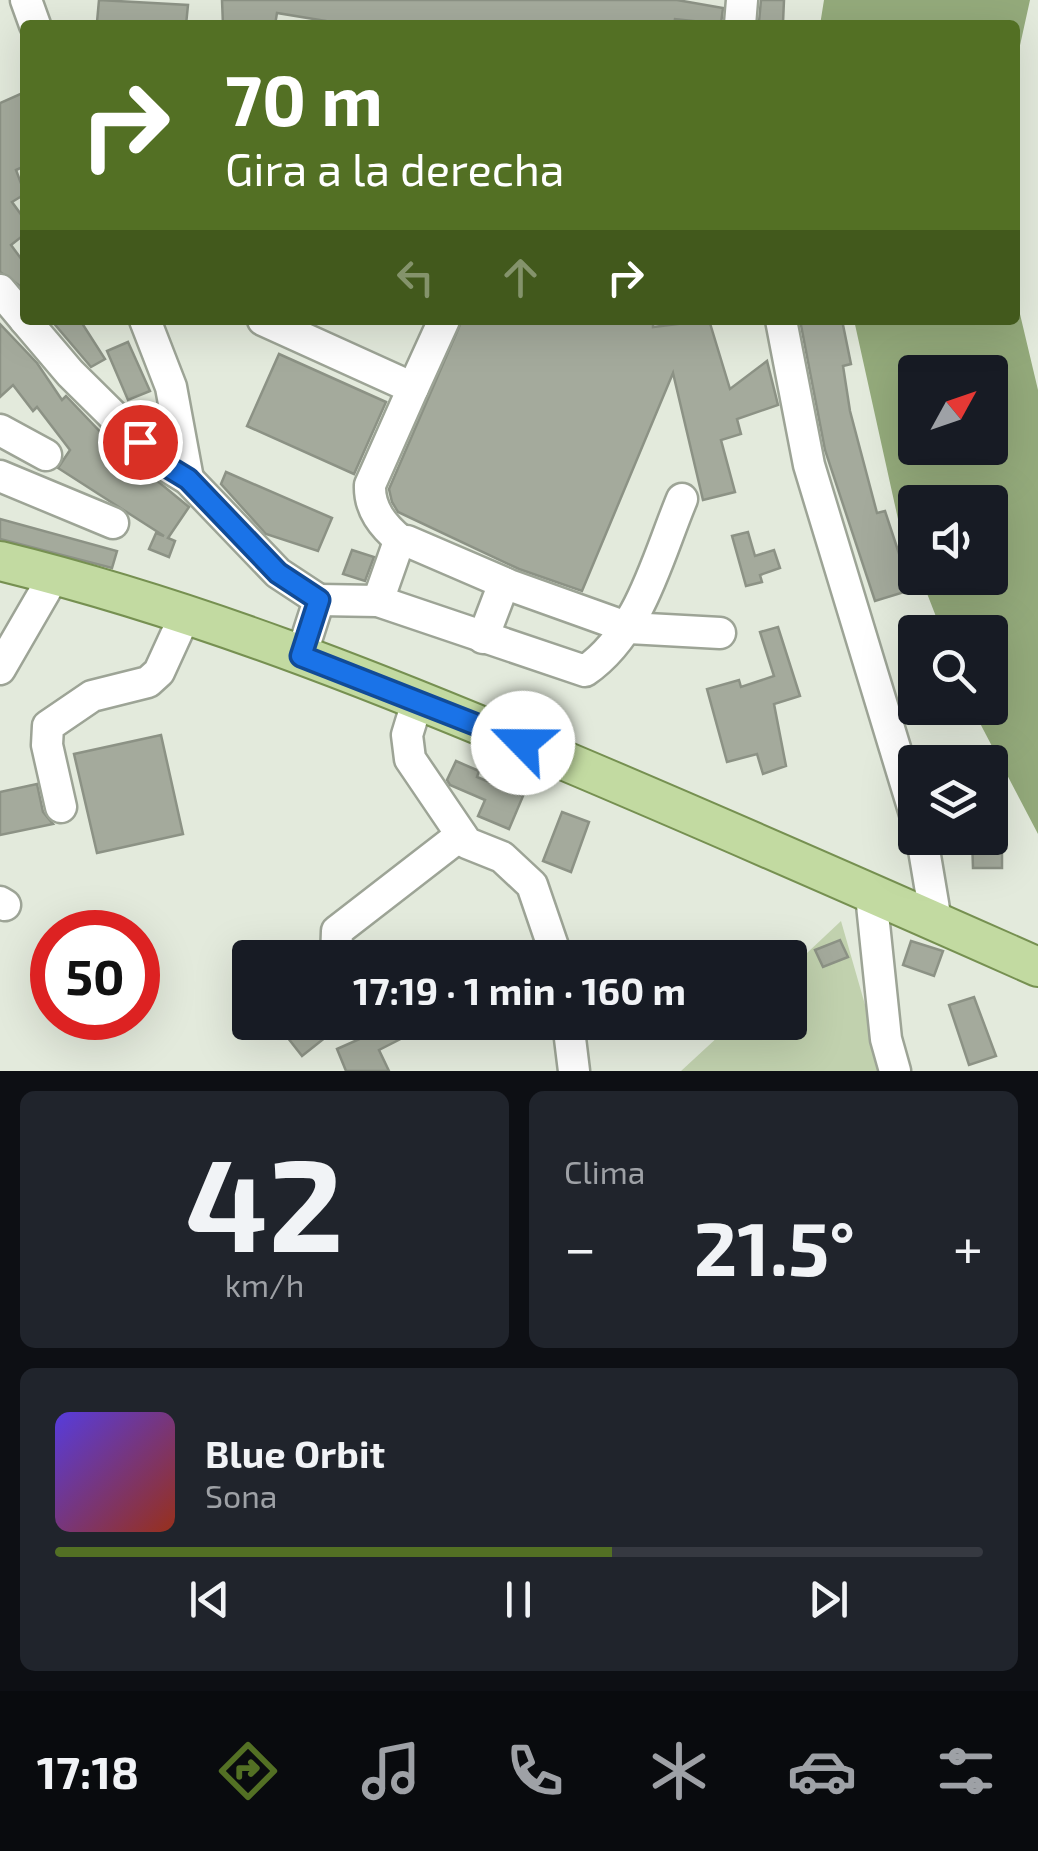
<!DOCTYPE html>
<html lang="es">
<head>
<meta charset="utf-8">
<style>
	:root { --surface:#171b24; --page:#20242c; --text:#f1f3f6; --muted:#9ea1a6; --line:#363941; --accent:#537024 }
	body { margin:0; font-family:"Exo 2",sans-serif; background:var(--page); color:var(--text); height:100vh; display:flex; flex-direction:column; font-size:38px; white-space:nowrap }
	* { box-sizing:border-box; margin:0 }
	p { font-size:32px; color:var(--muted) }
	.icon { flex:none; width:55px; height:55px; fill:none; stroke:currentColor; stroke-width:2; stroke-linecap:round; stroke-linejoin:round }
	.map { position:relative; height:1071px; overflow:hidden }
	.panel { display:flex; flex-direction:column; gap:20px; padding:20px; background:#0d0f14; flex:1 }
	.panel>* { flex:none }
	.hud { position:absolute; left:20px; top:20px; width:1000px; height:305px; border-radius:10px; box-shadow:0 10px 40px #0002; background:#537024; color:#fff; overflow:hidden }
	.needle { width:65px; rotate:50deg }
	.controls { position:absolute; left:898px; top:355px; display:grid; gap:20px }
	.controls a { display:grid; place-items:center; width:110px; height:110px; border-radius:10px; background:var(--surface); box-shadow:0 10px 40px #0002; font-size:50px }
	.speed { position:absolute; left:30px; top:910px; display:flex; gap:20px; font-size:50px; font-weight:700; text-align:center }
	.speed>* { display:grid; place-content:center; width:130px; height:130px; border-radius:50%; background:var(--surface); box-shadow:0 10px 40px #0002; line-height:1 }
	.speed .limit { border:15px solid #d22; background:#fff; color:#111 }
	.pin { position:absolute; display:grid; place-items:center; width:85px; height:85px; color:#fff; margin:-42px; border:5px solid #fff; border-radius:50%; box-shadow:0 2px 10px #0007 }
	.me { position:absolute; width:110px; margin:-55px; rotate:293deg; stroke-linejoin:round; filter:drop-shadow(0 0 8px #0008) }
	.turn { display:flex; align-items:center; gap:35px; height:210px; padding:0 40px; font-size:45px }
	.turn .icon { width:130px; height:130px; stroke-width:2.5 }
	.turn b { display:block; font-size:70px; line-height:85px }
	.lanes { display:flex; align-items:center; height:95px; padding:0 40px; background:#0003; justify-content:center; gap:50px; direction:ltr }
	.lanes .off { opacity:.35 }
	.big { font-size:75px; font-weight:700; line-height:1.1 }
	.panel .tile { flex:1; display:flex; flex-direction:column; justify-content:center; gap:15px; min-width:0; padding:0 35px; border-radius:15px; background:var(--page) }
	.panel .dial { align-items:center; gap:0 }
	.dial b { font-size:130px; line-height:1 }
	.song { display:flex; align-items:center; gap:30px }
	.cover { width:120px; height:120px; border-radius:15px; background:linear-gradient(135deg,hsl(250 70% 55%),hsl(10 70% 35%)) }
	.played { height:10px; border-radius:5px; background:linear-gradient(90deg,var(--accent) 60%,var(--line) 60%) }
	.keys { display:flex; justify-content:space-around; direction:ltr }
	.heat { display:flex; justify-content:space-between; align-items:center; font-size:55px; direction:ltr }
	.panel .tiles { flex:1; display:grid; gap:20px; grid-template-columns:1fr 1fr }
	.tile:last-child { grid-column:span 2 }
	.trip { position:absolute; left:232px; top:940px; width:575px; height:100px; border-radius:10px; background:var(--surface); box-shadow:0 10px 40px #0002; font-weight:700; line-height:100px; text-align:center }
	.tab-bar { display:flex; height:160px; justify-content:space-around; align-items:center; background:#090b0e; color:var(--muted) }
	.tab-bar .icon { width:70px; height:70px }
	.tab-bar .selected { color:var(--accent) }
	.tab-bar b { font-size:45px; color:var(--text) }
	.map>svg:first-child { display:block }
</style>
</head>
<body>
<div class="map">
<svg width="1038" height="1071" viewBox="0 0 1038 1071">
	<rect width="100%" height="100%" fill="#e3eadc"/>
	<path fill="#c1d1ae" d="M 841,921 L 884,1071 L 681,1071 L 733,1023 L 790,1022 L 790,969 Z"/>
	<g fill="#94aa7b" fill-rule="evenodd">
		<path d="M 824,0 L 1030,0 L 1015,68 L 1015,25 L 820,25 Z"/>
		<path d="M 1015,293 L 1038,390 L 1038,834 L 972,708 L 990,708 L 990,632 L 942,632 L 921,578 L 990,578 L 990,502 L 915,502 L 915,563 L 898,519 L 854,320 L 1015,320 ZM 915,372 L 990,372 L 990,448 L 915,448 Z"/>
	</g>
	<g fill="#a4aa9c" stroke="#8c9285" stroke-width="2.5">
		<path d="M 99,0 L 188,5 L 186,25 L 97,22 Z"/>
		<path d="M 222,0 L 677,0 L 723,8 L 721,24 L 675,19 L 674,25 L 350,25 L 277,13 L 275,25 L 223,25 Z"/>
		<path d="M 761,0 L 784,0 L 783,23 L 759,22 Z"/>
		<path d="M 25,92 L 25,166 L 16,170 L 25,194 L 12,202 L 25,220 L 25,234 L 11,245 L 25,264 L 23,288 L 0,272 L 0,103 Z"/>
		<path d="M 51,320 L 80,320 L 105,359 L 91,367 Z"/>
		<path d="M 462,320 L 653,320 L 653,327 L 709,320 L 730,389 L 767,361 L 778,405 L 737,419 L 741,434 L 721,440 L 735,492 L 703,500 L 673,373 L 582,591 L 519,569 L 398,512 L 392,502 L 389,489 Z"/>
		<path d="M 800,320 L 842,320 L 851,364 L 843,366 L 850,411 L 877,513 L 885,511 L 911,590 L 875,601 L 825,450 Z"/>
		<path d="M 0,324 L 37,363 L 62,400 L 66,396 L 110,442 L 189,507 L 168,538 L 175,541 L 169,557 L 149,549 L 156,533 L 164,536 L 58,468 L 70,450 L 37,407 L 33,411 L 13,385 L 0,397 Z"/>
		<path d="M 128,342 L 150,391 L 128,400 L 107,351 Z"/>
		<path d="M 279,354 L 386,402 L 354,474 L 247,426 Z"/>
		<path d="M 226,472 L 332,518 L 318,551 L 266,534 L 221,484 Z"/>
		<path d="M 0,519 L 117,551 L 112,568 L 0,539 Z"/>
		<path d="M 748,532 L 755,556 L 774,550 L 780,568 L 760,575 L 762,582 L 746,586 L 732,536 Z"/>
		<path d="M 352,550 L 374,557 L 365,581 L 343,574 Z"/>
		<path d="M 778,627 L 800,696 L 774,704 L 786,766 L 763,774 L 757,754 L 727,762 L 707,689 L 739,680 L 741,687 L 774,676 L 760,632 Z"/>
		<path d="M 161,735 L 183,834 L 97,853 L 74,754 Z"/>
		<path d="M 456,761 L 479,771 L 477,777 L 523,796 L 509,829 L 478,816 L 485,800 L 450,785 L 447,780 Z"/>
		<path d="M 37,784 L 43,812 L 53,824 L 0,835 L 0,792 Z"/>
		<path d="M 562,812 L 589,822 L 571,872 L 543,861 Z"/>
		<path d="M 972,838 L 990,838 L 990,845 L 1002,845 L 1002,868 L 973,868 Z"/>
		<path d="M 840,940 L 848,957 L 823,967 L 815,950 Z"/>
		<path d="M 911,941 L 943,951 L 934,976 L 903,965 Z"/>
		<path d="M 974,997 L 996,1056 L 969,1065 L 949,1005 Z"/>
		<path d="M 297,1022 L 324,1022 L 331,1033 L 302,1056 L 284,1033 Z"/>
		<path d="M 376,1022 L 434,1022 L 379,1050 L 389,1071 L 346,1071 L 337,1049 L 380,1030 Z"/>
	</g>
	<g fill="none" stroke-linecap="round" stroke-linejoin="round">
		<defs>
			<g id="minor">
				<path d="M 26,0 L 35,25"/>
				<path d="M 740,25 L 742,0"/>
				<path d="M 0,290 L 25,320"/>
				<path d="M 25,320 L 70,373 L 160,462 L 188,479 L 278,573 L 319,600 L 301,656"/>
				<path d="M 145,320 L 171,387 L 188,479"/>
				<path d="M 263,320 L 413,388 L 370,485 C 369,509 383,526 401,541"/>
				<path d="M 781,320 L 809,465 L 915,814"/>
				<path d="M 413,388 L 444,320"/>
				<path d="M 0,430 L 46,455"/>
				<path d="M 0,476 L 113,523"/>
				<path d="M 319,600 L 378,601 L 585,671 C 640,633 657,559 682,499"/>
				<path d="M 378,601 L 397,547 L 407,541 L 509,585 L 629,628 L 720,633"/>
				<path d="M 483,638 L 504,583"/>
				<path d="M 0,669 L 55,574"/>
				<path d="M 418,699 L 407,735 L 410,759 L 467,843 L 502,857 L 532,885 L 557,958"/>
				<path d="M 61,807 L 47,745 L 48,726 L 92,696 L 148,682 L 159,672 L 186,613"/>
				<path d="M 922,838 L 936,921"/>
				<path d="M 871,895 L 886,1039 L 895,1071"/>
				<path d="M 0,902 L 5,905"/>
				<path d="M 336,958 L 337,931 L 461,835"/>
				<path d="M 568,1022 L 574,1071"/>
			</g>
			<path id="major" d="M 0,561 C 192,608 376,681 558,758 C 719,826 878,896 1038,967"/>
		</defs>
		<use href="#minor" stroke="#9da496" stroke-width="35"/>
		<use href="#major" stroke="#769051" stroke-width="42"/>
		<use href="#minor" stroke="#fff" stroke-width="30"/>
		<use href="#major" stroke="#c2daa1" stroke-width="38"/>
	</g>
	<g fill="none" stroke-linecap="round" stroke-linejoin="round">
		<defs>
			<path id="route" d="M 140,442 L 160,462 L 188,479 L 278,573 L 319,600 L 301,656 L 523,743"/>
		</defs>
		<use href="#route" stroke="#114b97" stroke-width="25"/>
		<use href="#route" stroke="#1a73e8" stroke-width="18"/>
	</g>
</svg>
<div class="controls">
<a><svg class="needle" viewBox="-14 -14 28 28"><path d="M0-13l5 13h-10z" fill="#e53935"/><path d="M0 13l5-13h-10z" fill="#9ea1a6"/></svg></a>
<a><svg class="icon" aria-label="sound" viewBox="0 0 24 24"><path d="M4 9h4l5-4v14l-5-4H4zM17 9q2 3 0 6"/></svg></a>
<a><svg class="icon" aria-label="search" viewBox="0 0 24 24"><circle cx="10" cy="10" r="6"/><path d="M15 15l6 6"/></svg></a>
<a><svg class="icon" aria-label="layers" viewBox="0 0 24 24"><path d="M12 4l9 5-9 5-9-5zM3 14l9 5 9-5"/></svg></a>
</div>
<div class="speed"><div class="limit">50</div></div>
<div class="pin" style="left:140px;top:442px;background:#d93025"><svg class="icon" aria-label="arrive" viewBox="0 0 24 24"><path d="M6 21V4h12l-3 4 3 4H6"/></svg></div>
<svg class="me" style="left:523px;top:743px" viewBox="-20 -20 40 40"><circle r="19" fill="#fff"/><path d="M0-13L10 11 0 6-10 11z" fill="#1a73e8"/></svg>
<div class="trip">17:19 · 1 min · 160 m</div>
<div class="hud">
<div class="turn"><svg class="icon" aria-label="right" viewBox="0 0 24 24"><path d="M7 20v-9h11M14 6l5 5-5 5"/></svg><div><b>70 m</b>Gira a la derecha</div></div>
<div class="lanes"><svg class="icon off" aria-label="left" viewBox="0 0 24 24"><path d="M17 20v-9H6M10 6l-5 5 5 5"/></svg><svg class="icon off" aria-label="ahead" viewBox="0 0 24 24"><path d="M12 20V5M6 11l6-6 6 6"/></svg><svg class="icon" aria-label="right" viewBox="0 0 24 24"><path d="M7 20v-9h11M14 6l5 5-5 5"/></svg></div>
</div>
</div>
<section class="panel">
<div class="tiles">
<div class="tile dial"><b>42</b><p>km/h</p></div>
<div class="tile"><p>Clima</p>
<div class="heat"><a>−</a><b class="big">21.5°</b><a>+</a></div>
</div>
<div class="tile">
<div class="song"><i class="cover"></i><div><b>Blue Orbit</b><p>Sona</p></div></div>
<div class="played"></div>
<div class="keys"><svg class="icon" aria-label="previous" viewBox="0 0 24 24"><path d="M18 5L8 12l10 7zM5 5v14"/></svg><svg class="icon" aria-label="pause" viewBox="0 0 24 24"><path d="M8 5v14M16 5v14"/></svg><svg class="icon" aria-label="next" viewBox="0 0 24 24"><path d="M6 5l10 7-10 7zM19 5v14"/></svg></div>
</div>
</div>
</section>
<nav class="tab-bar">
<b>17:18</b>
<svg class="icon selected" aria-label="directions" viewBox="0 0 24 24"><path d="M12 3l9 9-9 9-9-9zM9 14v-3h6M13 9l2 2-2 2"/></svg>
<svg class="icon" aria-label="music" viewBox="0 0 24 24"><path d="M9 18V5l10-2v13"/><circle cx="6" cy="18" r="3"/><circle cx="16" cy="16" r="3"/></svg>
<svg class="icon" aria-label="phone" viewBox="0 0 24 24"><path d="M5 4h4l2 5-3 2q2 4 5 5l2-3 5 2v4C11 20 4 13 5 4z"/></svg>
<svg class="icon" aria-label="climate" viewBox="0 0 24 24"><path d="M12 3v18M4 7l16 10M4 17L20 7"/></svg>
<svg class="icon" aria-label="car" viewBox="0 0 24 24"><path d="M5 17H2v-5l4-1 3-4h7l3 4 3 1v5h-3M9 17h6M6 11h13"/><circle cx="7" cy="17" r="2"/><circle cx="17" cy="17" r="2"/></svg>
<svg class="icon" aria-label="filters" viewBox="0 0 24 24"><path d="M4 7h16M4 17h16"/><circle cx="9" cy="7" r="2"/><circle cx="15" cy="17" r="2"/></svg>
</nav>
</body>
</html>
